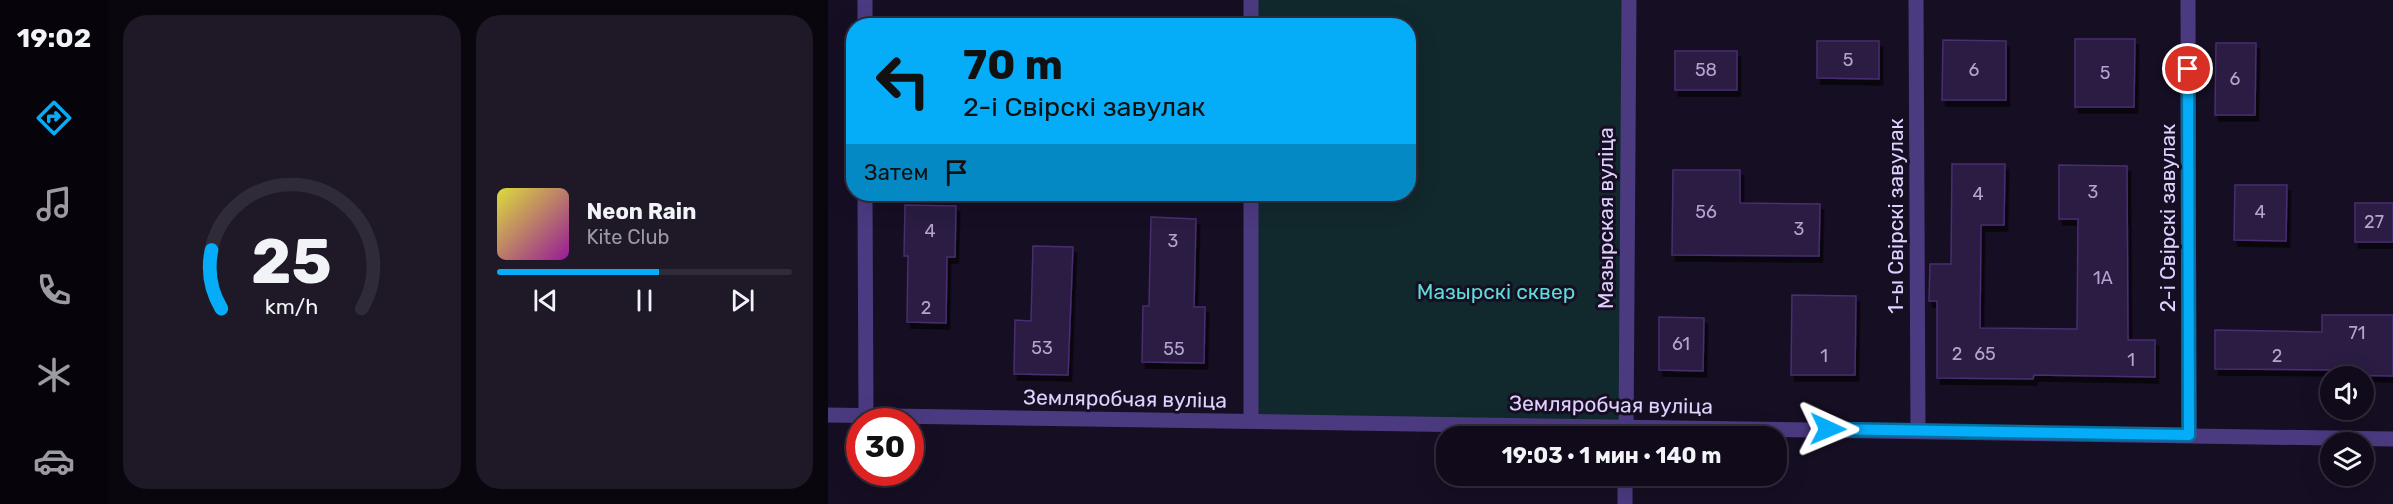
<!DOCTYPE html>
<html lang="ru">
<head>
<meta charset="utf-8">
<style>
	:root { --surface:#100a1a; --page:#1e1827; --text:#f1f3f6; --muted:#9c9aa2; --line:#302b39; --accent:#05acf7 }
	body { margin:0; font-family:Rubik,sans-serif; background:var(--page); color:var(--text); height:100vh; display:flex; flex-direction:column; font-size:22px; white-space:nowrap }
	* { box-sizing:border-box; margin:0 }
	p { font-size:20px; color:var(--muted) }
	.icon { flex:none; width:33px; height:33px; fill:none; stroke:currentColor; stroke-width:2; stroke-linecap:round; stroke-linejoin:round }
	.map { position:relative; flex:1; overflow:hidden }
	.panel { display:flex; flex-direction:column; gap:15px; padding:15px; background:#09060e; width:720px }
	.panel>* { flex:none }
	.guide { position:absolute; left:18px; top:18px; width:570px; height:183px; border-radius:24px; box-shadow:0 6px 24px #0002,0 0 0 2px var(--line); background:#05acf7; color:#111; overflow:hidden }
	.fabs { position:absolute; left:1492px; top:366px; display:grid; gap:12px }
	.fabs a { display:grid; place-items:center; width:54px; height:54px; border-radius:50%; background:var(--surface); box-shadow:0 6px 24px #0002,0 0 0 2px var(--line); font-size:30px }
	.speed { position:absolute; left:18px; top:408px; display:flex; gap:12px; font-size:30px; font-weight:700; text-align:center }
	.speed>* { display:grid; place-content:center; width:78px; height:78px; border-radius:50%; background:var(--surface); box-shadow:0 6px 24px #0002,0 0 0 2px var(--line); line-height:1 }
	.speed .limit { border:9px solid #d22; background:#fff; color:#111 }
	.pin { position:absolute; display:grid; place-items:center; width:51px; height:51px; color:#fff; margin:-26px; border:3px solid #fff; border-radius:50%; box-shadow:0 2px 6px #0007 }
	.me { position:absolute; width:66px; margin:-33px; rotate:91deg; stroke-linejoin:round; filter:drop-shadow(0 0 4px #0008) }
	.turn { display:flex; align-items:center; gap:21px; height:126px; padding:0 18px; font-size:27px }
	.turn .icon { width:78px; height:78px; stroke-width:2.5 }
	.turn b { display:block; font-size:42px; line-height:51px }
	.then { display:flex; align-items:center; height:57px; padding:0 18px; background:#0003; gap:12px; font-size:22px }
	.panel .card { flex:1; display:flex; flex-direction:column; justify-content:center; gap:9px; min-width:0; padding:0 21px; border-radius:24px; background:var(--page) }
	.panel .dial { align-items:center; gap:0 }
	.dial svg { height:156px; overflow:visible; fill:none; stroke:var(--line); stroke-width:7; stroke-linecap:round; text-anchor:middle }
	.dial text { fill:var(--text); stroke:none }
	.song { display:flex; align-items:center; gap:18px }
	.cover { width:72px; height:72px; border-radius:9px; background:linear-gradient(135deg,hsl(60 70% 55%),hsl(300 70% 35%)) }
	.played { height:6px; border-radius:3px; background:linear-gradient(90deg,var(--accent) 55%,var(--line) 55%) }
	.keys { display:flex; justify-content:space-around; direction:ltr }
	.panel .tiles { flex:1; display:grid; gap:15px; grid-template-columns:repeat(2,1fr) }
	.trip { position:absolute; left:608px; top:426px; width:351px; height:60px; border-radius:24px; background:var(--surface); box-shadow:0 6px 24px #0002,0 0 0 2px var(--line); font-weight:700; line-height:60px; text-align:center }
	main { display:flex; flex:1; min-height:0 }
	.tabs { display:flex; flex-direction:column; width:108px; justify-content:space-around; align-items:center; background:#06040a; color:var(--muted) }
	.tabs .icon { width:42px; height:42px }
	.tabs .on { color:var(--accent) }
	.tabs b { font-size:27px; color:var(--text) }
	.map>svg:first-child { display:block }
</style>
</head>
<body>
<main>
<nav class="tabs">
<b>19:02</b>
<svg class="icon on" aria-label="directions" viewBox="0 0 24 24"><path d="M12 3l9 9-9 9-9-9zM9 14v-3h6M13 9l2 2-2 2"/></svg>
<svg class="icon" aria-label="music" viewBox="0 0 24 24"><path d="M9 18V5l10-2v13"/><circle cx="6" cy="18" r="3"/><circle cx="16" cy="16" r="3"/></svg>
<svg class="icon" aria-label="phone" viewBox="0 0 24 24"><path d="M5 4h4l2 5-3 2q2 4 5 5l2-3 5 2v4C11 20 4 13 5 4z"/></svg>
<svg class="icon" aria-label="climate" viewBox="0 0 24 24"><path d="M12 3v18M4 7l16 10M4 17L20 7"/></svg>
<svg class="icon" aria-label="car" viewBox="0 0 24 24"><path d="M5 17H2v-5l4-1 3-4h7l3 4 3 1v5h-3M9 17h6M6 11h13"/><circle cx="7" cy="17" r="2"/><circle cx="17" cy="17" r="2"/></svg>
</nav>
<section class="panel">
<div class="tiles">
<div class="card dial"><svg viewBox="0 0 100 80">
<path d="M14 69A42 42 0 1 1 86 69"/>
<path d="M14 69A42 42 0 0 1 9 39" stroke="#05acf7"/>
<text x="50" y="56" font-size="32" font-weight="700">25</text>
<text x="50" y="72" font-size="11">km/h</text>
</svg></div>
<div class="card">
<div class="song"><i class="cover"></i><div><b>Neon Rain</b><p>Kite Club</p></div></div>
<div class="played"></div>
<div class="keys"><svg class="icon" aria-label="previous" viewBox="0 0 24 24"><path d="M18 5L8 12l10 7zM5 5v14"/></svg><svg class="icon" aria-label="pause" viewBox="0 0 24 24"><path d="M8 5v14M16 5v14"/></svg><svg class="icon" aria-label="next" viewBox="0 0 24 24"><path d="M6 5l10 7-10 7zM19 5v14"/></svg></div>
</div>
</div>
</section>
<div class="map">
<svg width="1565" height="504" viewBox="0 0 1565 504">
	<defs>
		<filter id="shadow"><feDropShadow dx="3.5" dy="6" stdDeviation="0" flood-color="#0009"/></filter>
	</defs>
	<rect width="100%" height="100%" fill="#160e23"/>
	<path fill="#11282d" d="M 423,0 L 801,0 L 798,426 L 423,421 L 423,194 L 580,194 L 580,26 L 423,25 Z"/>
	<g fill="#2b1b43" stroke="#482d6f" stroke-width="1.5" filter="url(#shadow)">
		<path d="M 1247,39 L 1307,39 L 1306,107 L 1247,107 Z"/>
		<path d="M 1115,40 L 1178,41 L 1178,100 L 1114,100 Z"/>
		<path d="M 989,41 L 1051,41 L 1051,79 L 989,78 Z"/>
		<path d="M 1388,43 L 1428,43 L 1427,115 L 1387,115 Z"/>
		<rect x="847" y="51" width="62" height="39"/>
		<path d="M 1124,164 L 1177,164 L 1176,225 L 1153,225 L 1152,328 L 1249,329 L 1250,219 L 1231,219 L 1231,165 L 1299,166 L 1300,340 L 1327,340 L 1327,377 L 1206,375 L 1205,379 L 1109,378 L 1109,301 L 1101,301 L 1102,264 L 1123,264 Z"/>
		<path d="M 845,170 L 912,170 L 912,203 L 992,204 L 991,256 L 844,255 Z"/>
		<path d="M 1407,185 L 1459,185 L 1458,241 L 1406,240 Z"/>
		<rect x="1527" y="203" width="38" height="39"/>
		<path d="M 77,205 L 128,206 L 127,257 L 119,257 L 118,323 L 79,322 L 80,256 L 76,256 Z"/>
		<path d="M 323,217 L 368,219 L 366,307 L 377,307 L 376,363 L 314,362 L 315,306 L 321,306 Z"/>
		<path d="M 205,246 L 245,247 L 240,375 L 186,374 L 187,320 L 203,321 Z"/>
		<path d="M 964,295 L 1028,296 L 1027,375 L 963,375 Z"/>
		<path d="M 1494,315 L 1565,315 L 1565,376 L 1509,375 L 1509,370 L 1387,369 L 1387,330 L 1494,332 Z"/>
		<path d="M 831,317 L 876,318 L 875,371 L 831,370 Z"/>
	</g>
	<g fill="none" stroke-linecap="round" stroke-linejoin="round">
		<g stroke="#4c3a81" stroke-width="15">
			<path d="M 37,0 L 37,26"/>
			<path d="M 1088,0 L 1090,431"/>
			<path d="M 1360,0 L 1361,435"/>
			<path d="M 423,26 L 423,0"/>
			<path d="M 37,194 L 38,416"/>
			<path d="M 0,415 L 1565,439"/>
			<path d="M 423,421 L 423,194"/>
			<path d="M 798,435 L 801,0"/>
			<path d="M 797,504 L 797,476"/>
		</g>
	</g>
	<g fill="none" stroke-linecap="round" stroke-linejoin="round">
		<defs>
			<path id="route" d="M 1000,429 L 1361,435 L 1360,69"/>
		</defs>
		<use href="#route" stroke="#0370a1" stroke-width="15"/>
		<use href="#route" stroke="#05acf7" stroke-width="10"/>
	</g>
	<g text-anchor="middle" stroke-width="6" stroke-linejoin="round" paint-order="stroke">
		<g font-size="18" fill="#b3a4cf">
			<text x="1020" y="66">5</text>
			<text x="878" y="76">58</text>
			<text x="1146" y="76">6</text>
			<text x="1277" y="79">5</text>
			<text x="1407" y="85">6</text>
			<text x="1265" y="198">3</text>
			<text x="1150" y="200">4</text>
			<text x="878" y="218">56</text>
			<text x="1432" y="218">4</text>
			<text x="1546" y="228">27</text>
			<text x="971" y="235">3</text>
			<text x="102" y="237">4</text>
			<text x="345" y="247">3</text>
			<text x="1275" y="284">1А</text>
			<text x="98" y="314">2</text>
			<text x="1529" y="339">71</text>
			<text x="853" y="350">61</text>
			<text x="214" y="354">53</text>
			<text x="346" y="355">55</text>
			<text x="1129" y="360">2</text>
			<text x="1157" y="360">65</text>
			<text x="996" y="362">1</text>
			<text x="1449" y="362">2</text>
			<text x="1303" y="366">1</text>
		</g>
		<g font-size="21" fill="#e0d1fe" stroke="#160e23">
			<text transform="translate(1068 216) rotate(-90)" y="7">1-ы Свірскі завулак</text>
			<text transform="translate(778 218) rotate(-90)" y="7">Мазырская вуліца</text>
			<text transform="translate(1340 218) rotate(-90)" y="7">2-і Свірскі завулак</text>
			<text transform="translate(297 399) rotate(1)" y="7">Земляробчая вуліца</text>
			<text transform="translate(783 405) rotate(1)" y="7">Земляробчая вуліца</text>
		</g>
		<g font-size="21" fill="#5eddd8" stroke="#160e23">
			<text x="668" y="299">Мазырскі сквер</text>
		</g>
	</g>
</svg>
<div class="fabs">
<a><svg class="icon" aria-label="sound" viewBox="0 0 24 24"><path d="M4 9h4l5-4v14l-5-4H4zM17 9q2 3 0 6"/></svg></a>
<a><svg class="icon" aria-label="layers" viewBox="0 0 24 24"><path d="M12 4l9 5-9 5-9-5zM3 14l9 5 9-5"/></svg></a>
</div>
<div class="speed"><div class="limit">30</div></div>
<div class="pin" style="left:1360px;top:69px;background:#d93025"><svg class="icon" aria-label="arrive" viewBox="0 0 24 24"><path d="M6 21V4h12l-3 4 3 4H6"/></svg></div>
<svg class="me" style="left:1000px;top:429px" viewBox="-20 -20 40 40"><path d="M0-17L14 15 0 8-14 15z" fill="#05acf7" stroke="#fff" stroke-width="4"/></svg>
<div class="trip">19:03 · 1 мин · 140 m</div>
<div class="guide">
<div class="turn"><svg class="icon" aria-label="left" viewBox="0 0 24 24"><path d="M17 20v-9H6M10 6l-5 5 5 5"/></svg><div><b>70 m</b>2-і Свірскі завулак</div></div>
<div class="then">Затем<svg class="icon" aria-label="arrive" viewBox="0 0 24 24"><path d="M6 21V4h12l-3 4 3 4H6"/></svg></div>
</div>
</div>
</main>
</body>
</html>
